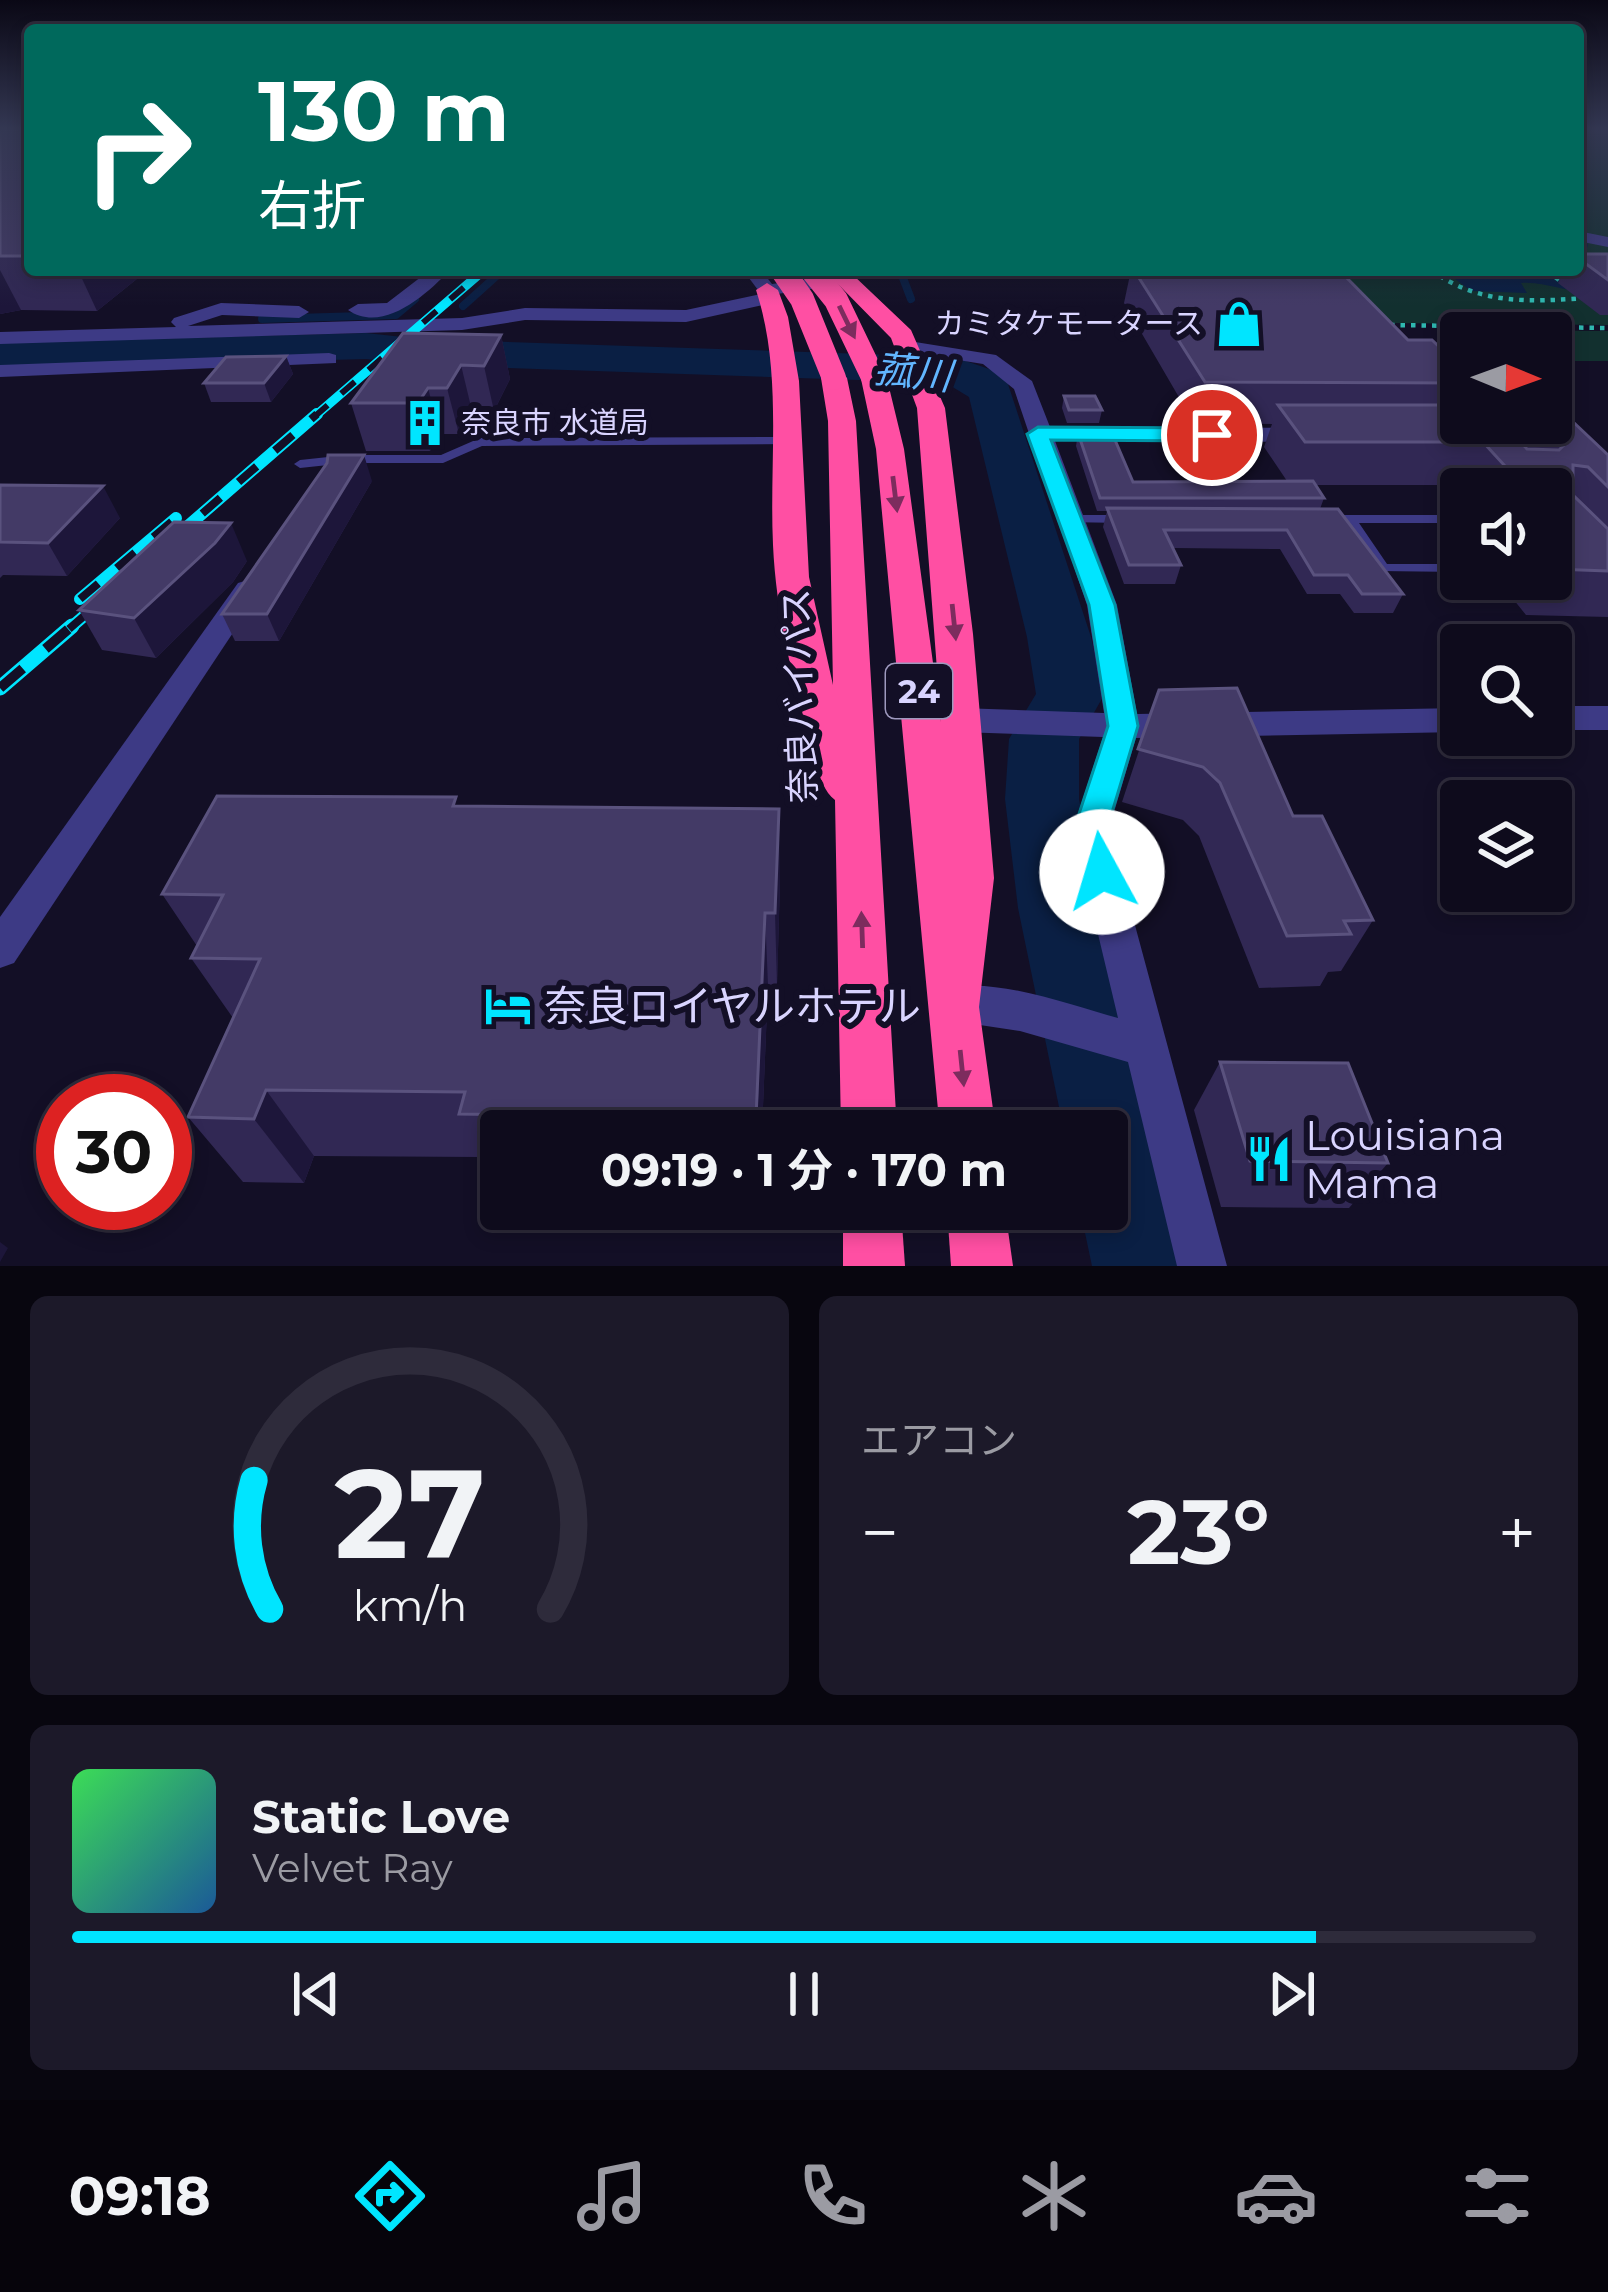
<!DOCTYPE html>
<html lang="ja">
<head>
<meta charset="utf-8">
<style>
	:root { --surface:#0e0b1c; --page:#1c1929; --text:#f1f3f6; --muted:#9b9ba3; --line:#2e2b3b; --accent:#00e5ff }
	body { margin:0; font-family:Montserrat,"Noto Sans JP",sans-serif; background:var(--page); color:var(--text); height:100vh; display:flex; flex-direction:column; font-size:45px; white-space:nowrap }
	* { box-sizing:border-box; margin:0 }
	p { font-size:39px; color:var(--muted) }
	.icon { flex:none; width:66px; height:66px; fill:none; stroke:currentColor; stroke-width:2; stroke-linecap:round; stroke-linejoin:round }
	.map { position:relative; height:1266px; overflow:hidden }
	.details { display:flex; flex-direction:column; gap:30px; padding:30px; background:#08060f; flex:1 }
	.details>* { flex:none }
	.hud { position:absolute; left:24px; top:24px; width:1560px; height:252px; border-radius:12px; box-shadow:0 6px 18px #0003,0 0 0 3px var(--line); background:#00695c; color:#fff; overflow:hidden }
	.needle { width:78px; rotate:91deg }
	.buttons { position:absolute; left:1440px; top:312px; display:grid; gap:24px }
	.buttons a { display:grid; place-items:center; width:132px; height:132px; border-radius:12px; background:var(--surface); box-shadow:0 6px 18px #0003,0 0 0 3px var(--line); font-size:60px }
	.speed { position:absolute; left:36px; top:1074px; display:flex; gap:24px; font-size:60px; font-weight:700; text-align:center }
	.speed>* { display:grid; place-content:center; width:156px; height:156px; border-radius:50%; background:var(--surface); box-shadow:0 6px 18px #0003,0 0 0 3px var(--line); line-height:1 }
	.speed .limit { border:18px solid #d22; background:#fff; color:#111 }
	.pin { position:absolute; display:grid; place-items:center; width:102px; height:102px; color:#fff; margin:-51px; border:6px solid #fff; border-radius:50%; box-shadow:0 3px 12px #0007 }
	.me { position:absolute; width:132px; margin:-66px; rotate:354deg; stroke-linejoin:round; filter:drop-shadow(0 0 9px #0008) }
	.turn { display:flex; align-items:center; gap:42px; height:252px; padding:0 36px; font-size:54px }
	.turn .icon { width:156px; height:156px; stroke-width:2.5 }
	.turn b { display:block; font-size:84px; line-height:102px }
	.big { font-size:90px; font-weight:700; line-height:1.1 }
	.details .tile { flex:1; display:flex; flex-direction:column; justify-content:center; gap:18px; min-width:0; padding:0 42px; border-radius:18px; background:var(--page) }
	.details .dial { align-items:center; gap:0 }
	.dial svg { height:312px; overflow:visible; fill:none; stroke:var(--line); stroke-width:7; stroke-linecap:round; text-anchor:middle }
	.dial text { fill:var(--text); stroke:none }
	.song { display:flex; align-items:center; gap:36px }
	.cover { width:144px; height:144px; border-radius:18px; background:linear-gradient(135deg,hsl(130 70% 55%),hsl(210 70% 35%)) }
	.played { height:12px; border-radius:6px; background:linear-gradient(90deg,var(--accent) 85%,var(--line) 85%) }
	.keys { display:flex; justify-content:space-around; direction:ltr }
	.heat { display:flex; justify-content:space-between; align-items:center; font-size:66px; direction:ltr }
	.details .tiles { flex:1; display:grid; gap:30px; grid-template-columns:1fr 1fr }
	.tile:last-child { grid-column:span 2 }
	.trip { position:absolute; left:480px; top:1110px; width:648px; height:120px; border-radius:12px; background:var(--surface); box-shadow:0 6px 18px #0003,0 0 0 3px var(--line); font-weight:700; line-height:120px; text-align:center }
	.tab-bar { display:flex; height:192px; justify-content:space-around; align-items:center; background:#06040b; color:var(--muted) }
	.tab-bar .icon { width:84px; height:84px }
	.tab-bar .on { color:var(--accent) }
	.tab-bar b { font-size:54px; color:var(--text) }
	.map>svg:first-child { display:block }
</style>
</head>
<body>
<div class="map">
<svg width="1608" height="1266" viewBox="0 0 1608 1266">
	<rect width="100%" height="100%" fill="#130f26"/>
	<g fill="#12302f">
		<path d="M 1578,129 L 1608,129 L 1608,325 L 1385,323 L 1316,270 L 1578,270 Z"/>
		<path d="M 1485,330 L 1608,331 L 1608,361 L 1551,361 L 1551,333 L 1482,333 Z"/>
	</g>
	<path fill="#0a1f44" d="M 1478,270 L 1540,270 L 1549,277 L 1580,277 L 1578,270 L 1589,292 C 1564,292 1544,281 1521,283 L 1527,293 L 1471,291 L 1454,278 L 1457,274 L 1482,275 Z"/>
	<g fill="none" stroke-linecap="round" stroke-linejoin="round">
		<path stroke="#0a1f44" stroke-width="6" d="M 1578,247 L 1585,245"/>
		<g stroke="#0a1f44" stroke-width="8">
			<path d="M 900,270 L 911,299"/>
			<path d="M 463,306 L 503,270"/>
			<path d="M 262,319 L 396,315 L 415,299"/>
		</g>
		<path fill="#0a1f44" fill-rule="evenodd" d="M 366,333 L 421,339 L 954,357 L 995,371 L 1008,384 L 1091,637 L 1104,695 L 1079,739 L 1079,799 L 1100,908 L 1198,1266 L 1092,1266 L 1080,1209 L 1107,1209 L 1107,1131 L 1064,1131 L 1018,908 L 1005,799 L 1009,739 L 1036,694 L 1027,637 L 969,397 L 946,383 L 421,365 L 366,359 L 0,369 L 0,343 Z"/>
		<g stroke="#2fb8b0" stroke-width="4.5" stroke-dasharray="4.5 6" stroke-linecap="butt">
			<path d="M 1431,270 C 1479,305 1529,302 1586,298"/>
			<path d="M 1547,271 L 1563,283"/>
			<path d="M 1390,325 L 1608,328"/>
		</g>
		<g fill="#3d3a85" fill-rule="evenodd">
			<path d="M 788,437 L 794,441 L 792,444 L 482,446 L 443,463 L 347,463 L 300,468 L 294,464 L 300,460 L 347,455 L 441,455 L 480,438 Z"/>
			<path d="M 1068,515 L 1125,515 L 1132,519 L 1125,523 L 1063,522 L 1061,519 L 1063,516 Z"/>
			<path d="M 1329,515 L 1461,515 L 1461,523 L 1359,523 L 1387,564 L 1461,564 L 1461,572 L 1378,571 L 1346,523 L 1324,522 L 1322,519 L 1324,516 Z"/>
		</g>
		<g fill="#3d3a85" fill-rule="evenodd">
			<path d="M 1578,231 L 1608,237 L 1608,247 L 1578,241 Z"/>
			<path d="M 430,270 L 450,270 C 426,295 383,334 348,310 L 358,304 L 387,303 Z"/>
			<path d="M 743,270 L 761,270 L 772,284 L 844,274 L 853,279 L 844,284 L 777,294 L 777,302 L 686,322 L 525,320 L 462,330 L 0,344 L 0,332 L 176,327 L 171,322 L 174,318 L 221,303 L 299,306 L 309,312 L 299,318 L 222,315 L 188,326 L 462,318 L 525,308 L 686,310 L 761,294 Z"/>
			<path d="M 909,341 L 996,355 L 1032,381 L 1050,427 L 1308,428 L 1320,435 L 1308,442 L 1055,441 L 1117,605 L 1137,714 L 1461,708 L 1461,732 L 1136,738 L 1109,829 L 1227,1266 L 1177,1266 L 1128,1062 L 1020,1031 L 940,1019 L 934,1005 L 940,991 C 987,973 1069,1005 1118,1018 L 1073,829 L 1103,737 L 960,732 L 948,728 L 944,720 L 948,712 L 960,708 L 1104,713 L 1087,605 L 1014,389 L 983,364 L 902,351 L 902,343 Z"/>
			<path d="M 329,353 L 336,355 L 336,363 L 0,377 L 0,365 Z"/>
			<path d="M 248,580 L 262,589 L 14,963 L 0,968 L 0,917 L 238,583 Z"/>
			<rect x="1551" y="706" width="57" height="24"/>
		</g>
		<g fill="#ff4fa3" fill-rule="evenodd">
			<path d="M 844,272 L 852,274 L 911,330 L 945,408 L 973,634 L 994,878 L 979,1007 L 996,1131 L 940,1131 L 876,449 L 861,379 L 874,371 L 887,379 L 904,449 L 941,722 L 917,408 L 891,338 L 833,279 Z"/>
			<path d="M 767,283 L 778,290 L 788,317 L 799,381 L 809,577 L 833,685 L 828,421 L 821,378 L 825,373 L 843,373 L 847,378 L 856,421 L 897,1131 L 841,1131 L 835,800 C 820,789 816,762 811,743 C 792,678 776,612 773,545 C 769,459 783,373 756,290 Z"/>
			<path d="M 843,1209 L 901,1209 L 905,1266 L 843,1266 Z"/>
			<path d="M 947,1209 L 1005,1209 L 1013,1266 L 951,1266 Z"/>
		</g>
		<defs>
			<path id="rail-far2" d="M 314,417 L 484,270"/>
			<g id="rail-far1">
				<path d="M 166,545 L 317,414"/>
				<path d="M 80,599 L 176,518"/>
				<path d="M 69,629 L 107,596"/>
			</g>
			<path id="rail" d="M 0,688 L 72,626"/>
		</defs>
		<use href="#rail-far2" stroke="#00e5ff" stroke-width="9"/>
		<use href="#rail-far1" stroke="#00e5ff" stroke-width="12"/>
		<use href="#rail" stroke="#00e5ff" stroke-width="15"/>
		<use href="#rail-far2" stroke="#130f26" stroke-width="6" stroke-dasharray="18" stroke-linecap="butt"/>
		<use href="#rail-far1" stroke="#130f26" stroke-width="8" stroke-dasharray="24" stroke-linecap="butt"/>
		<use href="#rail" stroke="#130f26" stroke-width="10" stroke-dasharray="30" stroke-linecap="butt"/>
		<g stroke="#ff4fa3" stroke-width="24">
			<path d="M 782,270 L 802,299 L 834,378"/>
			<path d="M 812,270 L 836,300 L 874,379"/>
		</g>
	</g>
	<g fill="#312854">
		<path d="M 0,129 L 30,129 L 30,270 L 148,270 L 97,311 L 21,310 L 0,314 Z"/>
		<path d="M 1578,254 L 1608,254 L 1608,315 L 1600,315 L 1558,283 L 1565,270 L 1578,270 Z"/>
		<path d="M 1131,270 L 1339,270 L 1408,340 L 1453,360 L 1461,360 L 1461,423 L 1551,423 L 1608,455 L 1608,617 L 1526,615 L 1497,579 L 1551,579 L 1551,489 L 1466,489 L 1462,485 L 1316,485 L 1324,498 L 1320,509 L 1403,594 L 1393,613 L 1354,613 L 1340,594 L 1307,594 L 1280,549 L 1173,548 L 1181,565 L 1175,584 L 1124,584 L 1103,527 L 1107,511 L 1097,511 L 1076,446 L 1078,433 L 1133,482 L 1287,481 L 1264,447 L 1272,424 L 1194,423 L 1124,303 Z"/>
		<path d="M 501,335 L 510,379 L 494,411 L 472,411 L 459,434 L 440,434 L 430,451 L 366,451 L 351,403 Z"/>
		<path d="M 286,356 L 293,374 L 271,402 L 211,402 L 204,383 Z"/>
		<path d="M 1064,396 L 1102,410 L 1099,423 L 1067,423 L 1062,408 Z"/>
		<path d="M 372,481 L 279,641 L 235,641 L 222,614 Z"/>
		<path d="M 0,485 L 120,518 L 67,576 L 3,575 L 0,578 Z"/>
		<path d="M 247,561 L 233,582 L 156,658 L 102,650 L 79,610 Z"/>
		<path d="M 1159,690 L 1293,816 L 1373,920 L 1341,971 L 1328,972 L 1320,986 L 1259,988 L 1199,836 L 1183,820 L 1122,802 Z"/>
		<path d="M 459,806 L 780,882 L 777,985 L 768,985 L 762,1131 L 501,1131 L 501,1179 L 490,1179 L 479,1157 L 314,1156 L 304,1183 L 243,1182 L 188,1117 L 233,1018 L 191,958 L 197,946 L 162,894 Z"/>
		<path d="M 1220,1062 L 1388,1163 L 1349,1208 L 1221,1207 L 1194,1110 Z"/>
	</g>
	<g fill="#1d163a">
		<path d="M 0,270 L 21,310 L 0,314 Z"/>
		<path d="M 78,270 L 148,270 L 97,311 Z"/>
		<path d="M 501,335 L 510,379 L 494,411 L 484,366 Z"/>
		<path d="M 286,356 L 293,374 L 271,402 L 264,383 Z"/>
		<path d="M 461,365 L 472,411 L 459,434 L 447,388 Z"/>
		<path d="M 428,388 L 440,434 L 430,451 L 418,403 Z"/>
		<path d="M 364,455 L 372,481 L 279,641 L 267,614 Z"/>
		<path d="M 103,486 L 120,518 L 67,576 L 48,543 Z"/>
		<path d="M 231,523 L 247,561 L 233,582 L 156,658 L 134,618 Z"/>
		<path d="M 779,809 L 780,882 L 777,985 L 775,913 Z"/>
		<path d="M 765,913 L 768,985 L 762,1131 L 757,1131 Z"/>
		<path d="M 266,1090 L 314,1156 L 304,1183 L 254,1119 Z"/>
		<path d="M 0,1242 L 8,1248 L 0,1262 Z"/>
	</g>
	<g fill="#433a66" stroke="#5a527e" stroke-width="3">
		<rect x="0" y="129" width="30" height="127"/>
		<path d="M 1578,254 L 1608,254 L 1608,280 L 1578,258 Z"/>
		<path d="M 1134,270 L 1339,270 L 1408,340 L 1432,340 L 1453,360 L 1461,360 L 1461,383 L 1205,382 Z"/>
		<path d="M 403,333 L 501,335 L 484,366 L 461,365 L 447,388 L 428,388 L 418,403 L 351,403 Z"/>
		<path d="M 286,356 L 264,383 L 204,383 L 226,357 Z"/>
		<path d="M 1064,396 L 1095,396 L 1102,410 L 1069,410 Z"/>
		<path d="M 1551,401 L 1608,455 L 1608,487 L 1588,467 L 1573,465 L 1573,495 L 1608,529 L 1608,571 L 1554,569 L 1551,566 L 1551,533 L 1566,533 L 1551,517 L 1551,489 L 1526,489 L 1483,442 L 1305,442 L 1278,405 L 1461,405 L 1461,423 L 1502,423 L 1527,449 L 1559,450 L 1563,446 L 1540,423 L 1551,423 Z"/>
		<path d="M 1078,433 L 1112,433 L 1133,482 L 1313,481 L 1324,498 L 1100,498 Z"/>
		<path d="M 328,455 L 364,455 L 267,614 L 222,614 L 327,463 Z"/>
		<path d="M 0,485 L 103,486 L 48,543 L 0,542 Z"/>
		<path d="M 1107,508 L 1338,509 L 1403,594 L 1362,594 L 1348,575 L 1314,575 L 1287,530 L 1164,530 L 1181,565 L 1129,565 Z"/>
		<path d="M 174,522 L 231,523 L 215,543 L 134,618 L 79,610 Z"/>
		<path d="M 1237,688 L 1293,816 L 1322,816 L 1373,920 L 1344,921 L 1351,934 L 1287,936 L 1220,783 L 1203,767 L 1138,749 L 1159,690 Z"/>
		<path d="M 217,796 L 456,797 L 453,806 L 779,809 L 775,913 L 765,913 L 756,1118 L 459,1114 L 465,1092 L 266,1090 L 254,1119 L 188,1117 L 260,959 L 191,958 L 223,895 L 162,894 Z"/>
		<path d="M 1220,1062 L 1348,1063 L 1388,1163 L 1250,1161 Z"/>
	</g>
	<defs><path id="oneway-solid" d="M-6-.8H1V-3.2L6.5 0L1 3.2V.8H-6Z" transform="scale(3)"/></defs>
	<g fill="#7d2c5e">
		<use href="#oneway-solid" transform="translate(847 322) rotate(64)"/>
		<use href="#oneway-solid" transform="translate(895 494) rotate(83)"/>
		<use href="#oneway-solid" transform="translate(954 622) rotate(84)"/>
		<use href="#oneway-solid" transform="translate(862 930) rotate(-92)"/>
		<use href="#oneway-solid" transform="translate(962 1068) rotate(84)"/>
	</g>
	<linearGradient id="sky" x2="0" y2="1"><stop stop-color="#0a0815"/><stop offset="0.42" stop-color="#333752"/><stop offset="1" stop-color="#333752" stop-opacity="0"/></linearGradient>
	<rect width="1608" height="306" fill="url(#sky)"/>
	<path fill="#00e5ff" stroke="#0095a6" stroke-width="3" d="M 1038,427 L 1212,428 L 1222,435 L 1212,441 L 1051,440 L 1115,605 L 1138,726 L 1107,829 L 1119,872 L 1114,883 L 1102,887 L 1089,883 L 1074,829 L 1108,726 L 1089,605 L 1027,434 Z"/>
	<defs>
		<symbol id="shop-bare" viewBox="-9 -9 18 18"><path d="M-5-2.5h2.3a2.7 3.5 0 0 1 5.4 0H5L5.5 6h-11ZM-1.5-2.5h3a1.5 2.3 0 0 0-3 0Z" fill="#00e5ff" stroke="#130f26" stroke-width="2.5" paint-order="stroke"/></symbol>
		<symbol id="building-bare" viewBox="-9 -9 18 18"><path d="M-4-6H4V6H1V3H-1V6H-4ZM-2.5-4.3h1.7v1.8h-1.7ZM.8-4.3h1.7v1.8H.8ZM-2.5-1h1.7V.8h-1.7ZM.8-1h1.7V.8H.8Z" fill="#00e5ff" stroke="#130f26" stroke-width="2.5" paint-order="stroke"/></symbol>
		<symbol id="hotel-bare" viewBox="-9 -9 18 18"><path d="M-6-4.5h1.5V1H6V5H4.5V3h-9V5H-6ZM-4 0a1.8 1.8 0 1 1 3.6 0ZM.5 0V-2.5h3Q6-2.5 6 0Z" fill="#00e5ff" stroke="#130f26" stroke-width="2.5" paint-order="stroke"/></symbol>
		<symbol id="restaurant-bare" viewBox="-9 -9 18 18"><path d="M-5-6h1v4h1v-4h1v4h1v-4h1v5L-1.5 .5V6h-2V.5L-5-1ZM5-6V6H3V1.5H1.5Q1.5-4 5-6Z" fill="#00e5ff" stroke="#130f26" stroke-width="2.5" paint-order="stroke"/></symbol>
	</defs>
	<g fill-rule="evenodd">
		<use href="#shop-bare" x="1206" y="291" width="66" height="66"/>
		<use href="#building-bare" x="392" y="390" width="66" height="66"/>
		<use href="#hotel-bare" x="475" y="973" width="66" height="66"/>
		<use href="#restaurant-bare" x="1236" y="1126" width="66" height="66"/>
	</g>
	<g text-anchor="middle" stroke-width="12" stroke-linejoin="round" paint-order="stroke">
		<g font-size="30" fill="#d9d4ff" stroke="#130f26" text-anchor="end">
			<text x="1203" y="334">カミタケモータース</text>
			<text x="461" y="433" text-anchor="start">奈良市 水道局</text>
		</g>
		<rect fill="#130f26" stroke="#9e99be" stroke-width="3" x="886" y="664" width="66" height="54" rx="9"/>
		<g font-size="33" font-weight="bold" fill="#d9d4ff">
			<text x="919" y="703">24</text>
		</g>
		<g font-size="36" fill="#d9d4ff" stroke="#130f26">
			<text transform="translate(799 696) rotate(-92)" y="13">奈良バイパス</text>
		</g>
		<g font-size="39" font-style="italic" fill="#62b6ff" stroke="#130f26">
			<text transform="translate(913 372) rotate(6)" y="14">菰川</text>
		</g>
		<g font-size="42" fill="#d9d4ff" stroke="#130f26" text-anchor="start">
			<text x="544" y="1021">奈良ロイヤルホテル</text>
			<text x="1305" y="1150">Louisiana<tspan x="1305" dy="48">Mama</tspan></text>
		</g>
	</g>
</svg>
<div class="buttons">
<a><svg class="needle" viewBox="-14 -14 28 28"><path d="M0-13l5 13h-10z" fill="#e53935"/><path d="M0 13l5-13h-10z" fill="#9b9ba3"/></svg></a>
<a><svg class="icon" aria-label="sound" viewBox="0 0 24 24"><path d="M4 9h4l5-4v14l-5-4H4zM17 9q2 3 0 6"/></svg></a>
<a><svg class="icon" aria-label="search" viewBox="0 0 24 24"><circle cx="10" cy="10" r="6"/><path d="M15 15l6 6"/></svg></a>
<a><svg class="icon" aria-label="layers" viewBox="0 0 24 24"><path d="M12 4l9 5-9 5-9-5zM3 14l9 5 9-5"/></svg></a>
</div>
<div class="speed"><div class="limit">30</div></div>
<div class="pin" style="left:1212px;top:435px;background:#d93025"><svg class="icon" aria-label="arrive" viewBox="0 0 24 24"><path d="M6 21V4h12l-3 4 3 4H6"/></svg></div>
<svg class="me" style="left:1102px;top:872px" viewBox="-20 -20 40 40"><circle r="19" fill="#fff"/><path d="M0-13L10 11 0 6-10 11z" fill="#00e5ff"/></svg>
<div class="trip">09:19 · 1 分 · 170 m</div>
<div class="hud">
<div class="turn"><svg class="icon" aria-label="right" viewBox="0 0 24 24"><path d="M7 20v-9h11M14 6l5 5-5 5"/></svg><div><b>130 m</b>右折</div></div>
</div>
</div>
<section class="details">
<div class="tiles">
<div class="tile dial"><svg viewBox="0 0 100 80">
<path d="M14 69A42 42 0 1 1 86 69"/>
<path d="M14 69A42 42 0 0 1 10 36" stroke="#00e5ff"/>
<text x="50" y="56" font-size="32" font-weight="700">27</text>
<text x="50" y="72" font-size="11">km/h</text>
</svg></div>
<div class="tile"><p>エアコン</p>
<div class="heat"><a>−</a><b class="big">23°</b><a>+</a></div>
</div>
<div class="tile">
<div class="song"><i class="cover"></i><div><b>Static Love</b><p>Velvet Ray</p></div></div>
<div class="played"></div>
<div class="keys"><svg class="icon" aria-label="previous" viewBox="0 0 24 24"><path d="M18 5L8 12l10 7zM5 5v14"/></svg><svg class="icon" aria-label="pause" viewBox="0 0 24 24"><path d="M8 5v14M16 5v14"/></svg><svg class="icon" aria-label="next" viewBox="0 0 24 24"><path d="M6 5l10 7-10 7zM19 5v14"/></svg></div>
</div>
</div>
</section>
<nav class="tab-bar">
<b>09:18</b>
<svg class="icon on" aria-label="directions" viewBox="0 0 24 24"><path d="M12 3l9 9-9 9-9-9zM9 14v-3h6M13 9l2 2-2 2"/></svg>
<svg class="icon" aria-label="music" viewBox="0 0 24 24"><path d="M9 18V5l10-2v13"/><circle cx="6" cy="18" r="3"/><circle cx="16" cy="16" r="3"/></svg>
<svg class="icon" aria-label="phone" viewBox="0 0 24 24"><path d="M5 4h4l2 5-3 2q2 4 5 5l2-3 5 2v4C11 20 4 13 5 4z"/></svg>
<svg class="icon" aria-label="climate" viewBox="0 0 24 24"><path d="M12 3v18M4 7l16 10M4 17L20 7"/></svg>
<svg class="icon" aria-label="car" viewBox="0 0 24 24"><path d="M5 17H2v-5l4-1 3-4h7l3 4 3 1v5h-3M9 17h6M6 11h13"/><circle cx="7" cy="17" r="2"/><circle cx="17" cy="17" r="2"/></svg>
<svg class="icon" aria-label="filters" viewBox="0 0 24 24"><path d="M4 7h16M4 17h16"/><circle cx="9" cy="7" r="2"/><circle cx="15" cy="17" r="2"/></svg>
</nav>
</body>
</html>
